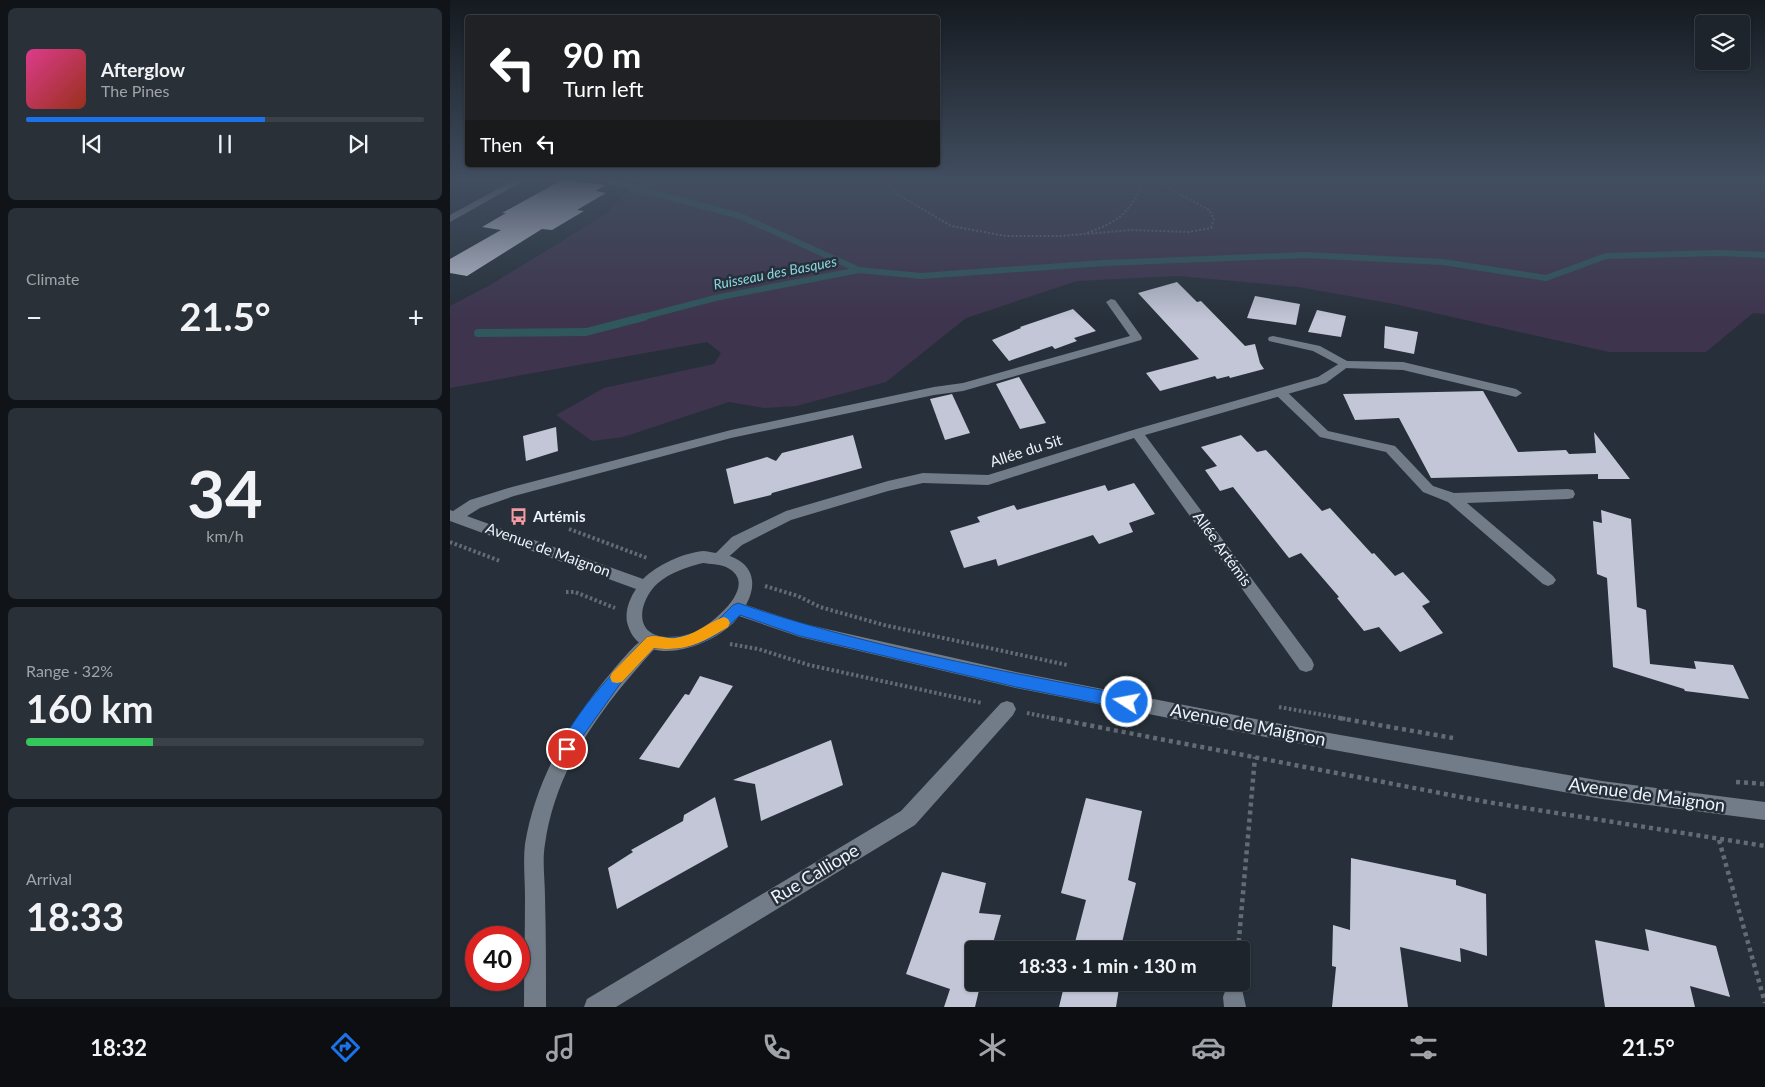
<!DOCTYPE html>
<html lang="en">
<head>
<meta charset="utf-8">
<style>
	:root { --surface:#1d242c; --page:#2a3038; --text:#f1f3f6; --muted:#a0a4a9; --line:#3b4148; --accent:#1a73e8 }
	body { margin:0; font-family:Lato,sans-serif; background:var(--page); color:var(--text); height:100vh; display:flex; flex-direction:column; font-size:19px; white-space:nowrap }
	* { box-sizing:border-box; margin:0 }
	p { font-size:16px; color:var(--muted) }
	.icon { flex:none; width:28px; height:28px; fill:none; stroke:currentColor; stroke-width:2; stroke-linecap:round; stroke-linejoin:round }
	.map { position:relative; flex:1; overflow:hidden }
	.drawer { display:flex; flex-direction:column; gap:8px; padding:8px; background:#101418; width:450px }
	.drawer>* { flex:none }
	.top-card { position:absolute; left:15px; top:15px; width:475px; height:152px; border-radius:5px; box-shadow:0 1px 4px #0004,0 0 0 1px var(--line); background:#202124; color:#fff; overflow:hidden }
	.controls { position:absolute; left:1245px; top:15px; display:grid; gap:10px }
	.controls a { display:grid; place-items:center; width:55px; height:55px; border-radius:5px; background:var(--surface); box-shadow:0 1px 4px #0004,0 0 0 1px var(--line); font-size:25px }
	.speed { position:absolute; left:15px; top:926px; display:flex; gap:10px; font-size:25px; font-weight:700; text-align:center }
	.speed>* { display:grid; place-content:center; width:65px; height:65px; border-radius:50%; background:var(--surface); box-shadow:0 1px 4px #0004,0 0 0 1px var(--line); line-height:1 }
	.speed .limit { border:8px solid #d22; background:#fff; color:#111 }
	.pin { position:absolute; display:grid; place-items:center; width:42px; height:42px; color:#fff; margin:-21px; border:2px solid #fff; border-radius:50%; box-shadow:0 1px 5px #0007 }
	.me { position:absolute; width:55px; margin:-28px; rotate:281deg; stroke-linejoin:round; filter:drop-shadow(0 0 4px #0008) }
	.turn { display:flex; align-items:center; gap:18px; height:105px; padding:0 15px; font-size:22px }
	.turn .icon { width:65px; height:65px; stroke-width:2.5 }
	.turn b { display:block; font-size:35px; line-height:42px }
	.then { display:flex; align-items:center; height:48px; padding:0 15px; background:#0003; gap:10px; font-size:19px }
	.big { font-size:38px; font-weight:700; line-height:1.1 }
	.drawer .tile { flex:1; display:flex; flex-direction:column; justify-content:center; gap:8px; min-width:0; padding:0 18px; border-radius:8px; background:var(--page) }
	.drawer .dial { align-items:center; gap:0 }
	.dial b { font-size:65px; line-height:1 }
	.song { display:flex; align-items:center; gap:15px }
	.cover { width:60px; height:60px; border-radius:8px; background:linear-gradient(135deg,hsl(330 70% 55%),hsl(10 70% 35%)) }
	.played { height:5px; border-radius:2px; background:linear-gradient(90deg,var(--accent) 60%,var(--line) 60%) }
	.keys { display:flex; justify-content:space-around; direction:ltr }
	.heat { display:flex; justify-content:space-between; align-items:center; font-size:28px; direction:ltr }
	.charge { height:8px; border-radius:4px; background:linear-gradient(90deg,#34c759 32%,var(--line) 0) }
	.trip { position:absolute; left:515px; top:941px; width:285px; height:50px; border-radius:5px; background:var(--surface); box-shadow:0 1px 4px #0004,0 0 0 1px var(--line); font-weight:700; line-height:50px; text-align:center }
	.menu { display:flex; height:80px; justify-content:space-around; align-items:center; background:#0c0e12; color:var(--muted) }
	.menu .icon { width:35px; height:35px }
	.menu .selected { color:var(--accent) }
	.menu b { font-size:22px; color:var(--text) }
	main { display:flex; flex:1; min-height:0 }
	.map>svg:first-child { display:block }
</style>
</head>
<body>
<main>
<section class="drawer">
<div class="tile">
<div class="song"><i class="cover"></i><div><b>Afterglow</b><p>The Pines</p></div></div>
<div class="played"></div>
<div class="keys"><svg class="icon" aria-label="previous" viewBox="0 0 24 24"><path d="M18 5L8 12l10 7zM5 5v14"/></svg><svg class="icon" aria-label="pause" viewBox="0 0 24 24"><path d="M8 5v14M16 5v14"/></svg><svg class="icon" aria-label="next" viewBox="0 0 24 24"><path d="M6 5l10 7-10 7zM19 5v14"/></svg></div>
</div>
<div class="tile"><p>Climate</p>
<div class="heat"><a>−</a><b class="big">21.5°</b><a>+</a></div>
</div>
<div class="tile dial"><b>34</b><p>km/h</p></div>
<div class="tile"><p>Range · 32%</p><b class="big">160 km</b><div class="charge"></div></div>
<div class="tile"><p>Arrival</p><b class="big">18:33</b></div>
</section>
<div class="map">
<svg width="1315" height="1007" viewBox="0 0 1315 1007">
	<rect width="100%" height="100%" fill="#27303a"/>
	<path fill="#3e344d" d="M 188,180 L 1315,180 L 1315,314 L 1303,313 L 1256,352 L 1159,352 L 944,304 L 848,287 L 728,276 L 627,281 L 516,318 L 436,382 L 346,406 L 314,408 L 279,402 L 173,437 L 142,441 L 106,415 L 154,388 L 264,364 L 271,353 L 257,342 L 0,388 L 0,306 L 40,285 L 156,214 Z"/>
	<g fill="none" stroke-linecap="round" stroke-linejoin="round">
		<g stroke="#2f575c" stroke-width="6">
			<path d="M 155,180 L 290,216 L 409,270"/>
			<path d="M 189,318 L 265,298 L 409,270 L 471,276 L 654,263 L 856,255 L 993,262 L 1096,278 L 1156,256 L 1270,253 L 1315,255"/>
		</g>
		<path stroke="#2f575c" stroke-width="8" d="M 28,333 L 136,332 L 194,317"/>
	</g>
	<g fill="#c3c6d6">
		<path d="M 112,180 L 155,185 L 146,191 L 156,193 L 127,210 L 134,211 L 107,227 L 102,230 L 92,229 L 17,276 L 0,273 L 0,259 L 51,230 L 32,227 L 56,213 L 52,213 Z"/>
		<path d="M 727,282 L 747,302 L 751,301 L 795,346 L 805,344 L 810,363 L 814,369 L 780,378 L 779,376 L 767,379 L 765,376 L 710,391 L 696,373 L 749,359 L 688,293 Z"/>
		<path d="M 805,296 L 850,304 L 846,325 L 797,318 Z"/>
		<path d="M 623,309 L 646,331 L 624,338 L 627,341 L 605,349 L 602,346 L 559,361 L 542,340 L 571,328 L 570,327 Z"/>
		<path d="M 867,310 L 896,316 L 891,337 L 858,332 Z"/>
		<path d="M 935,326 L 968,332 L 964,354 L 934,348 Z"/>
		<path d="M 569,377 L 596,423 L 570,429 L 546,384 Z"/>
		<path d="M 1033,391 L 1068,452 L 1116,450 L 1119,454 L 1146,453 L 1144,432 L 1180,479 L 1148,479 L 1148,474 L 981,478 L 949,418 L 905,420 L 893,394 Z"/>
		<path d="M 502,394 L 520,433 L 495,440 L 480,399 Z"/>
		<path d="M 106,427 L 108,451 L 76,461 L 73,436 Z"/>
		<path d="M 403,435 L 412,468 L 322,493 L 321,495 L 284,504 L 276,469 L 317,457 L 326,461 L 332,453 Z"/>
		<path d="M 791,435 L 807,452 L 816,450 L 872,511 L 880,508 L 922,554 L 924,553 L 945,576 L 953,572 L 980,602 L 972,606 L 993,633 L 950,652 L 929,627 L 914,631 L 887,598 L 889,597 L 851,553 L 839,558 L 783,487 L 770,491 L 755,470 L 767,466 L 751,447 Z"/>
		<path d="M 684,483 L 705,514 L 679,523 L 683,532 L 649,544 L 643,535 L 548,566 L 546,559 L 514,568 L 500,531 L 530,522 L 527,517 L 564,505 L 567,510 L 655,485 L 658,491 Z"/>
		<path d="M 1151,510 L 1181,519 L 1187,607 L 1196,610 L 1200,664 L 1246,669 L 1244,661 L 1283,665 L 1299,699 L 1235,691 L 1234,689 L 1163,667 L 1157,578 L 1147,574 L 1143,521 L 1152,523 Z"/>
		<path d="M 250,676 L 283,686 L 229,768 L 189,759 L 235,694 L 239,695 Z"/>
		<path d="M 381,740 L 393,785 L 311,821 L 305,784 L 283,780 Z"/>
		<path d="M 265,797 L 278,847 L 167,909 L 158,868 L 183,852 L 181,850 L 233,821 L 234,815 Z"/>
		<path d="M 636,798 L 692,811 L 678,880 L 686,883 L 671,947 L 677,948 L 676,950 L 623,950 L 636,900 L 611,893 Z"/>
		<path d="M 901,858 L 1006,880 L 1006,885 L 1036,894 L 1037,956 L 1010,948 L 1011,962 L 950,947 L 958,1007 L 882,1007 L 886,967 L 882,966 L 883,925 L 900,930 Z"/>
		<path d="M 492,872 L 536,883 L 529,913 L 551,915 L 541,950 L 524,950 L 524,982 L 531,982 L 525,1007 L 494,1007 L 500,989 L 456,974 Z"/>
		<path d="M 1195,929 L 1266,946 L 1280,997 L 1240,986 L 1245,1007 L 1155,1007 L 1145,940 L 1199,951 Z"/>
		<path d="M 615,982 L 670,982 L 666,1007 L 609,1007 Z"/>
	</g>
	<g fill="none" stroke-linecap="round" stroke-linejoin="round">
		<g stroke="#636b74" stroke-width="2" stroke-dasharray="2 2" stroke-linecap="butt">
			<path d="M 433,180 L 449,195 L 501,226 L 556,236 L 610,236 L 681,230 L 739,232 L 761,228 L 764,219 L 759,210 L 704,180"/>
			<path d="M 637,233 C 670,221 680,213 693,180"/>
		</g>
		<g stroke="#636b74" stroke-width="4" stroke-dasharray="2.5 2.5" stroke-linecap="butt">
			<path d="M 119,529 L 197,558"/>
			<path d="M 0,542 L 50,561"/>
			<path d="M 315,586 L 348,596 L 370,607 L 434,625 L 617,665"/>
			<path d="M 116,592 L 125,592 L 165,608"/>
			<path d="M 280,644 L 308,649 L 359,665 L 532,703"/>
			<path d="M 829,707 L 896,719"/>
			<path d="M 577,713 L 607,719"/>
		</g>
		<g stroke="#636b74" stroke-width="4.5" stroke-dasharray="4 4" stroke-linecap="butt">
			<path d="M 601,718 L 1037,802 L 1315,846"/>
			<path d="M 889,718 L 1003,738"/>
			<path d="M 1286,782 L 1315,784"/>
			<path d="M 1269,840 L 1315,1003"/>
			<path d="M 788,950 L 805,757"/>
		</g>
		<g fill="#727c88" fill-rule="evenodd">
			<path d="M 661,299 L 665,300 L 691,336 L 692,338 L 691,340 L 513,391 L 484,395 L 281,438 L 64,496 L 30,508 L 9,521 L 0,521 L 0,513 L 20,500 L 62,487 L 281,430 L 484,387 L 513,383 L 680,336 L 656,302 Z"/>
			<path d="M 823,336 L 870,346 L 897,361 L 953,362 L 1066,389 L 1072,393 L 1066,397 L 953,370 L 895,368 L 863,351 L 819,341 L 818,339 L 819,337 Z"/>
			<path d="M 830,388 L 834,389 L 878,431 L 945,446 L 983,486 L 1004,493 L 1118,489 L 1123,490 L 1125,494 L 1123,498 L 1118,499 L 1017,503 L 1103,576 L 1106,580 L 1103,584 L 1098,586 L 1093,584 L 998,502 L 973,492 L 936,452 L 870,437 L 826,395 L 824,392 Z"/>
		</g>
		<g fill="#727c88" fill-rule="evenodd">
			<path d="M 64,180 L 75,180 L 0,222 L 0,215 Z"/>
			<path d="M 895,360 L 901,364 L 899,366 L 876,383 L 695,435 L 862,660 L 864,665 L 862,670 L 856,672 L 850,670 L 684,438 L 538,485 L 473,483 L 438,491 L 341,520 L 292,545 L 274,561 L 269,563 L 264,561 L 262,557 L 282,537 L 336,511 L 438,481 L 473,473 L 538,475 L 683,430 L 868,377 Z"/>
			<path d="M 201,634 L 207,636 L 209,641 L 207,646 C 155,703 106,765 95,844 C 92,861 95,880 95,897 C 96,934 96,970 96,1007 L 74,1007 C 74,970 75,934 75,897 C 75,880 73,861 75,844 C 85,784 114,732 151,685 C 162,672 186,640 201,634 Z"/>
			<path d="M 557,701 L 563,703 L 566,709 L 563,715 L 465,825 L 166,1007 L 134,1007 L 137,999 L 451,811 L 551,703 Z"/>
			<path d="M 784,986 L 792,989 L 796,1007 L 774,1007 L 773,997 L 776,989 Z"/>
		</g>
		<path fill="#727c88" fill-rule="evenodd" d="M 0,510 L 193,579 C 207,565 233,553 253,551 C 257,551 263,553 268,553 C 298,558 311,577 296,605 L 350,623 L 566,672 L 862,730 L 1152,781 L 1315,802 L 1315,820 L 1152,799 L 862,746 L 566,688 L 350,637 L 289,616 C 268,646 189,674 177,622 C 175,610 180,598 186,589 L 0,521 ZM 253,563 C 260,564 269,564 276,567 C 312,584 262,625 243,633 C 235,636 225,637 216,637 C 182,635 189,600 208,583 C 221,572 237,567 253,563 Z"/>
	</g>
	<linearGradient id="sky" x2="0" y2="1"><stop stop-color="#151a20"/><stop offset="0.56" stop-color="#414e60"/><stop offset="1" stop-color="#414e60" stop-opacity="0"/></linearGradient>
	<rect width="1315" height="321" fill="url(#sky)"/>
	<path fill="#1a73e8" stroke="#114b97" d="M 288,603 C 414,646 547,670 677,695 L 682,697 L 684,702 L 682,707 L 677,709 L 566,687 L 350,636 L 290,615 C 265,640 240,652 204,648 L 170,684 L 130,740 L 122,754 L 117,756 L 111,754 L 109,749 C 126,710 167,668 197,637 L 202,636 L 223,638 L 245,633 L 266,622 L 283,605 Z"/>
	<path fill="#f59e0b" d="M 274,617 L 278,619 L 280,623 L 278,627 C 252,643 236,652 204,648 L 172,682 L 167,683 L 162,682 L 160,677 L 162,673 L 197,637 C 206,634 216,639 225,638 C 246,635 255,624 274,617 Z"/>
	<defs>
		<symbol id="bus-bare" viewBox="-9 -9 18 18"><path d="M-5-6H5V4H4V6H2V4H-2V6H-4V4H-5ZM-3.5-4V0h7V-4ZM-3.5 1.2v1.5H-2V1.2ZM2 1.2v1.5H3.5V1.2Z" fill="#f49aa1" stroke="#27303a" stroke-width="2.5" paint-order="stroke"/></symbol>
	</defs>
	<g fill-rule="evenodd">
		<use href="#bus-bare" x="56" y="504" width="25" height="25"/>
	</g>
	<g text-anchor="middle" stroke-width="5" stroke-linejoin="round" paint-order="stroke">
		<g font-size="14" font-style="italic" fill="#8ad6e0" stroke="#27303a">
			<text transform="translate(325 273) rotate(-11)" y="5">Ruisseau des Basques</text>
		</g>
		<g font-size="15" fill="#eef3fb" stroke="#27303a">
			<text transform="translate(576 451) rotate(-18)" y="5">Allée du Sit</text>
			<text transform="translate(772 549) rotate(54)" y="5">Allée Artémis</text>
			<text transform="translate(98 550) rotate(20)" y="5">Avenue de Maignon</text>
		</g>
		<g font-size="15" font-weight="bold" fill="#eef3fb" stroke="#27303a" text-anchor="start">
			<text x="83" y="522">Artémis</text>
		</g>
		<g font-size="18" fill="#eef3fb" stroke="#27303a">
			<text transform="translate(798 725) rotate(11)" y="6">Avenue de Maignon</text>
			<text transform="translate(1197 795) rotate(8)" y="6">Avenue de Maignon</text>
			<text transform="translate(365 874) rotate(-31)" y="6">Rue Calliope</text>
		</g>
	</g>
</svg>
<div class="controls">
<a><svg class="icon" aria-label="layers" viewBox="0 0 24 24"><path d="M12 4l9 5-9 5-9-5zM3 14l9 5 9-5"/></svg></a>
</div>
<div class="speed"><div class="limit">40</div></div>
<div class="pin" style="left:117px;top:749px;background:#d93025"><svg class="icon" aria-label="arrive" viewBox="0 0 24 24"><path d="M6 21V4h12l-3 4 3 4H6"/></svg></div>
<svg class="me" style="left:677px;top:702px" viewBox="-20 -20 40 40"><circle r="17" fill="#1a73e8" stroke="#fff" stroke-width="3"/><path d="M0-11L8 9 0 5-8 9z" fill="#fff"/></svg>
<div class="trip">18:33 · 1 min · 130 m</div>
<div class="top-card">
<div class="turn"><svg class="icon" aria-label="left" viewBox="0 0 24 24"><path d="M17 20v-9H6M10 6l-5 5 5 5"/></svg><div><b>90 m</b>Turn left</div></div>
<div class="then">Then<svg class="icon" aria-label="left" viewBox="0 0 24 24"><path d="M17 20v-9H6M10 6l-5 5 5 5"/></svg></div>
</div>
</div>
</main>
<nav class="menu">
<b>18:32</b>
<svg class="icon selected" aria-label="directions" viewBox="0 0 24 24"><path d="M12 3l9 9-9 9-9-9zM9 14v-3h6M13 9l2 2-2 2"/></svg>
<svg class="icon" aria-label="music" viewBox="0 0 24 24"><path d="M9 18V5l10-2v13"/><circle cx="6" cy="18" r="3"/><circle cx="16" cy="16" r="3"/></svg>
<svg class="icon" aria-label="phone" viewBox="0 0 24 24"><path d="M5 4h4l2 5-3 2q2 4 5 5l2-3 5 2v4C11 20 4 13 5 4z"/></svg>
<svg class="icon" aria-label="climate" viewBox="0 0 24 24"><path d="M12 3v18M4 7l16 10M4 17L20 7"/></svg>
<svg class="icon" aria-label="car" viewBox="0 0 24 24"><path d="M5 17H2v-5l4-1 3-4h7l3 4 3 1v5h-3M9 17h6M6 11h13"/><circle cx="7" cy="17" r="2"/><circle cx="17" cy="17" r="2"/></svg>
<svg class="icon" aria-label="filters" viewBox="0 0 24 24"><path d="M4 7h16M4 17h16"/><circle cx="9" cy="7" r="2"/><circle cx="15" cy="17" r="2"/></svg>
<b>21.5°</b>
</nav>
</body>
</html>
